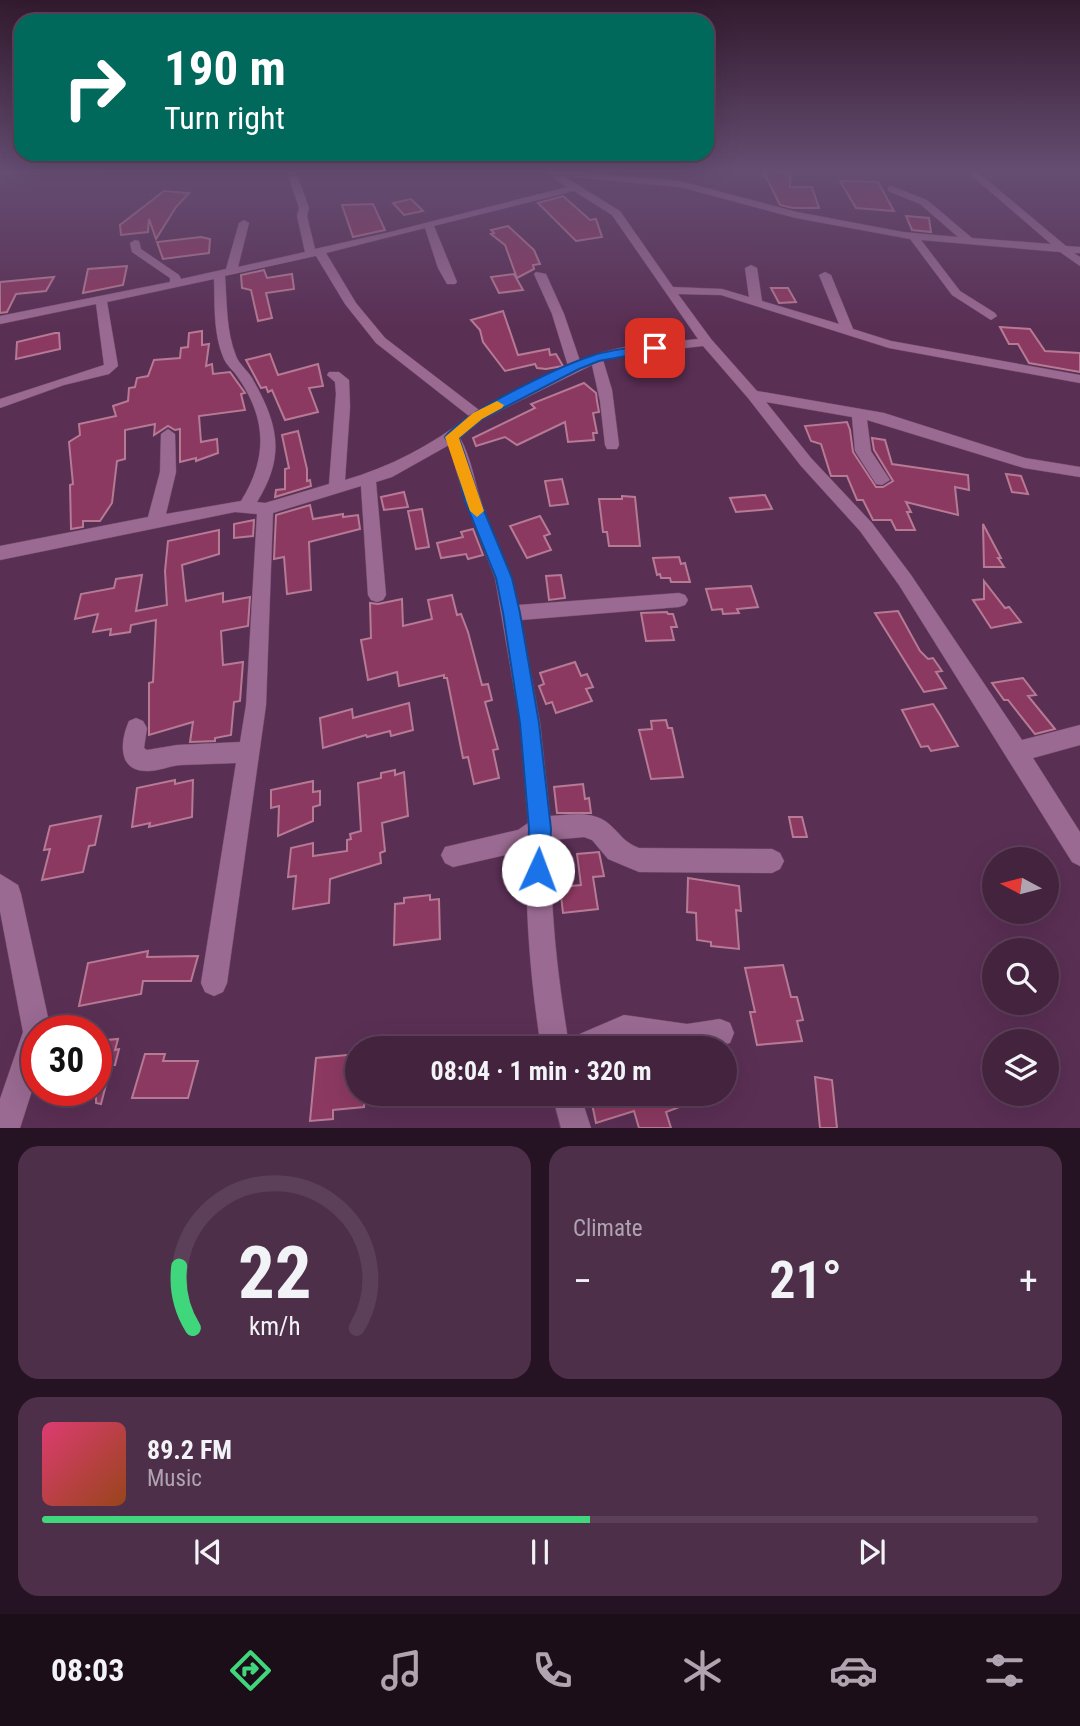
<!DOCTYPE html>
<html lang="en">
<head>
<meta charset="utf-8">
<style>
	:root { --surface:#44233f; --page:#4e2f4a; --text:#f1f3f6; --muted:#afa4b0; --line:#5c4059; --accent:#40d77c }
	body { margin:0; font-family:"Roboto Condensed",sans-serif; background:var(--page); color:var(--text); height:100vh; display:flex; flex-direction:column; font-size:26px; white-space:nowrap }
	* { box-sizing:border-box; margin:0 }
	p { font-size:23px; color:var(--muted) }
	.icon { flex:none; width:38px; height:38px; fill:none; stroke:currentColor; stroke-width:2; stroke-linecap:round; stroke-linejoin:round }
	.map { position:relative; height:1128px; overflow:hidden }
	.drawer { display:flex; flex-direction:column; gap:18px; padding:18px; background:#251323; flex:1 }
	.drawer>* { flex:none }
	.banner { position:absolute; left:14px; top:14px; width:700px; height:147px; border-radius:21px; box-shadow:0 7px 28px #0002,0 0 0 2px var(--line); background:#00695c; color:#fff; overflow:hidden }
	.needle { width:46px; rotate:277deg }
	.tools { position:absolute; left:982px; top:847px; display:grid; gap:14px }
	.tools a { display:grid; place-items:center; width:77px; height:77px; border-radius:50%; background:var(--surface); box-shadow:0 7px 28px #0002,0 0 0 2px var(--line); font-size:35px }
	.speed { position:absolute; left:21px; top:1015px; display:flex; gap:14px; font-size:35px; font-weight:700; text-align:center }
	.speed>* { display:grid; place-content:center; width:91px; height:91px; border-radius:50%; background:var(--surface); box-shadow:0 7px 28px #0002,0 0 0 2px var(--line); line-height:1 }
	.speed .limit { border:10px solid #d22; background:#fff; color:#111 }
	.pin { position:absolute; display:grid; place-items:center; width:60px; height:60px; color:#fff; margin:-30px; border-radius:14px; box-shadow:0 4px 10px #0006 }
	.me { position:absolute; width:77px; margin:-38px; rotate:2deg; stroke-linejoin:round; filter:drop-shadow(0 0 5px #0008) }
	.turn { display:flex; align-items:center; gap:24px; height:147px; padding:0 35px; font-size:32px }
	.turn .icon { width:91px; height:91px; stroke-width:2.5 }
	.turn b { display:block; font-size:49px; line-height:60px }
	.big { font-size:52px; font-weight:700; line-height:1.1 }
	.drawer .tile { flex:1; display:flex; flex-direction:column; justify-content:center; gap:10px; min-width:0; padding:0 24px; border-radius:21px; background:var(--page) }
	.drawer .dial { align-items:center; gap:0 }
	.dial svg { height:182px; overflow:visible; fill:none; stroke:var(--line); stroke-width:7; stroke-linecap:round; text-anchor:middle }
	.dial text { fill:var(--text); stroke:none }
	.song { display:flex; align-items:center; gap:21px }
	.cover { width:84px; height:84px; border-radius:10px; background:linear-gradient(135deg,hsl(340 70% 55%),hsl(20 70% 35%)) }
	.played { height:7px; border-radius:4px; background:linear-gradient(90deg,var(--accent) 55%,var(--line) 55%) }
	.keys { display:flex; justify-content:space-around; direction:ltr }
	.heat { display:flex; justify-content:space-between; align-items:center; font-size:38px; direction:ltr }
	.drawer .tiles { flex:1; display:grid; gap:18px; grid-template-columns:1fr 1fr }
	.tile:last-child { grid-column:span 2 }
	.trip { position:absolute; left:345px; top:1036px; width:392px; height:70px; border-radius:35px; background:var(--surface); box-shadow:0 7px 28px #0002,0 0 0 2px var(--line); font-weight:700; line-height:70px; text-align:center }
	.tab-bar { display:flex; height:112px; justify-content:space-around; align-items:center; background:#1b0e19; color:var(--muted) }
	.tab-bar .icon { width:49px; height:49px }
	.tab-bar .current { color:var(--accent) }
	.tab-bar b { font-size:32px; color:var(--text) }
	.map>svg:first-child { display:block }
</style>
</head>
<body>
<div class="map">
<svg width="1080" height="1128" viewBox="0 0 1080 1128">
	<rect width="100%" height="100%" fill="#5a2f54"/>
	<g fill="#8c3961" stroke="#b67a94" stroke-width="2">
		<path d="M 762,169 L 790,171 L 790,187 L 812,187 L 819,208 L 793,208 L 780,205 Z"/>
		<path d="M 840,181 L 878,182 L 894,211 L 856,208 Z"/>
		<path d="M 164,191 L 189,193 L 176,207 L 156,239 L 149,219 L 148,232 L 121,235 L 120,225 Z"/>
		<path d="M 563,196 L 590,220 L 596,219 L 602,237 L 576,241 L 538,203 Z"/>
		<path d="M 411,199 L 423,211 L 404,215 L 393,203 Z"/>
		<path d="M 373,204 L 385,230 L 353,237 L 342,205 Z"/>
		<path d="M 906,216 L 929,218 L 931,232 L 912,230 Z"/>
		<path d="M 508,226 L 534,250 L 540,264 L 533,265 L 534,269 L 517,278 L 505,245 L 491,234 L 494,233 L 491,230 Z"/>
		<path d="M 201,237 L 210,239 L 209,253 L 163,259 L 157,242 Z"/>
		<path d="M 127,266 L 123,285 L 83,293 L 88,269 Z"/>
		<path d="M 264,270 L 267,278 L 292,274 L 294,289 L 266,293 L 272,318 L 258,321 L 251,290 L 242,288 L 241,275 Z"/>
		<path d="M 514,274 L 523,290 L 499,293 L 491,277 Z"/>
		<path d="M 54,277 L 46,291 L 16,294 L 7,312 L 0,313 L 0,282 Z"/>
		<path d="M 771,288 L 788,288 L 796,302 L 779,303 Z"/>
		<path d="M 503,311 L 518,355 L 549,349 L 550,355 L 556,354 L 563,366 L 546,369 L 537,368 L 535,364 L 505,371 L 483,342 L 480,330 L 471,320 Z"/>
		<path d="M 1000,327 L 1030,329 L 1045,351 L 1080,353 L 1080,372 L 1029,363 L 1018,344 L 1009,344 Z"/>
		<path d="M 202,331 L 202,345 L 209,344 L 206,366 L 212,364 L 213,374 L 230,372 L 245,393 L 241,394 L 245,410 L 199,416 L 201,442 L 217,439 L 218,453 L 196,461 L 196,458 L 180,462 L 180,429 L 175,430 L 168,426 L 154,435 L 155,424 L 125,430 L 125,459 L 117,461 L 112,503 L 100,521 L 83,521 L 83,527 L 71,529 L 70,485 L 73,484 L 69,442 L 80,435 L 79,424 L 116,416 L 113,406 L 128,401 L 129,388 L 135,387 L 137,378 L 148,376 L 154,360 L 180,358 L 181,348 L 188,347 L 189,333 Z"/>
		<path d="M 55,333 L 59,333 L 60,349 L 16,359 L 17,342 Z"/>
		<path d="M 270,354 L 278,375 L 318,364 L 323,386 L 309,388 L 318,412 L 285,420 L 272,390 L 268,392 L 266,387 L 261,388 L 246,360 Z"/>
		<path d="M 584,383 L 596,393 L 597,401 L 599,412 L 593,413 L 597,433 L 593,433 L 594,440 L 568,442 L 565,422 L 517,445 L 505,437 L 476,446 L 473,438 L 535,408 L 531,404 Z"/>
		<path d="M 847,422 L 850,430 L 853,452 L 876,487 L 883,487 L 893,481 L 874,450 L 872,438 L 885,440 L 892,464 L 968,475 L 969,490 L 955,487 L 958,515 L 906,502 L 911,512 L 907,512 L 915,530 L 896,530 L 891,520 L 873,520 L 863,500 L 857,500 L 847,476 L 831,476 L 821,444 L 811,441 L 805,426 Z"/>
		<path d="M 298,431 L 307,469 L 307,481 L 310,480 L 311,486 L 275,497 L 276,490 L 285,489 L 285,469 L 289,468 L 282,435 Z"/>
		<path d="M 1006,474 L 1021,476 L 1028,494 L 1012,492 Z"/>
		<path d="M 562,479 L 568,504 L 550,506 L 545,481 Z"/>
		<path d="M 404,492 L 408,507 L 384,510 L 381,497 Z"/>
		<path d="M 765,495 L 772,509 L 736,512 L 730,498 Z"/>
		<path d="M 622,496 L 635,497 L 640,546 L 609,546 L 607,532 L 603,532 L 599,499 L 622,499 Z"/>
		<path d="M 310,505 L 313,519 L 343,514 L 343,517 L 358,515 L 360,529 L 309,542 L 311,590 L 287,594 L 284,557 L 274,559 L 276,515 Z"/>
		<path d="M 422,509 L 429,547 L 416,549 L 408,511 Z"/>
		<path d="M 540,516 L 550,534 L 544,536 L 551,550 L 527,558 L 510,526 Z"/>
		<path d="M 254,520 L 253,536 L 234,538 L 234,524 Z"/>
		<path d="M 983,524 L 1001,558 L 998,558 L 1004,567 L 984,567 Z"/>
		<path d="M 473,529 L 483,555 L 468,559 L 466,554 L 441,558 L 437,543 L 463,537 L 461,532 Z"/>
		<path d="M 219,530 L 219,554 L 182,565 L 186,601 L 223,593 L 223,602 L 250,597 L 248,626 L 221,631 L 223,665 L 243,662 L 240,701 L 234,702 L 231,735 L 215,738 L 215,741 L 190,742 L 193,722 L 149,735 L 149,683 L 153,682 L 156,620 L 131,625 L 130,632 L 110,635 L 111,629 L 93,632 L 98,614 L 75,619 L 81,594 L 114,588 L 116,579 L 142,575 L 136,611 L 167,605 L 165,571 L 168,541 Z"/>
		<path d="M 679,557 L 681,564 L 685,563 L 690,582 L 671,582 L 670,578 L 661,578 L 660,574 L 657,575 L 653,558 Z"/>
		<path d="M 561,575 L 565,598 L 549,600 L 546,576 Z"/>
		<path d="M 984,581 L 1005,608 L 1009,607 L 1021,622 L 991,628 L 973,600 L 984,599 Z"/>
		<path d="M 751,586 L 758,607 L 737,609 L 739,613 L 723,614 L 722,609 L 712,610 L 706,589 Z"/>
		<path d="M 452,595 L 457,615 L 461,614 L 468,632 L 482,685 L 488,684 L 492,700 L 485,702 L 498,749 L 493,750 L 499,778 L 474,784 L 468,757 L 463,758 L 447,678 L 444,678 L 444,675 L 399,686 L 397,672 L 368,680 L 361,640 L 371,638 L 370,603 L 378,604 L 402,599 L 403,626 L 432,619 L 428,600 Z"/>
		<path d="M 898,611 L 920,651 L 928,659 L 933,658 L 942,671 L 936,672 L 946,688 L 924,692 L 875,613 Z"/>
		<path d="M 667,612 L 668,614 L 673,614 L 677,627 L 671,627 L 674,640 L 646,641 L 641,613 Z"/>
		<path d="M 575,662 L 581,676 L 587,674 L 593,687 L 586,689 L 592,701 L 556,713 L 552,702 L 546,704 L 539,686 L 544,684 L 540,673 Z"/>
		<path d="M 1023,678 L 1036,695 L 1028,696 L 1055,729 L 1035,734 L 1008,700 L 1004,700 L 992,683 Z"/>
		<path d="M 409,703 L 413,730 L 391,736 L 390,731 L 367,737 L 366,735 L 323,748 L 320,718 L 352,709 L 353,718 Z"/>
		<path d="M 933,704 L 940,715 L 958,746 L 931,751 L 928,746 L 921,747 L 902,710 Z"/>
		<path d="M 666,720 L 668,728 L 672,728 L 683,777 L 651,779 L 639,730 L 652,729 L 651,721 Z"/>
		<path d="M 395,770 L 395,775 L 404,772 L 408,816 L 382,823 L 385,851 L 380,853 L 381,863 L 330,879 L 329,903 L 293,909 L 296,876 L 288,877 L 291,848 L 313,843 L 313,856 L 347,851 L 347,840 L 351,839 L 350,834 L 361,831 L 358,783 L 381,778 L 381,773 Z"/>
		<path d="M 175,780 L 175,784 L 193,780 L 192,817 L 149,827 L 150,823 L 132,827 L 137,788 Z"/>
		<path d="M 313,781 L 313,792 L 320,791 L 320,805 L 313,807 L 313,821 L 278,836 L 279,806 L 271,808 L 271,790 Z"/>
		<path d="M 583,784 L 585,799 L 589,798 L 591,813 L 557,813 L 554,787 Z"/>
		<path d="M 101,816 L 95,845 L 89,846 L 83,872 L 42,880 L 50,849 L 44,850 L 50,826 Z"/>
		<path d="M 789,817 L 802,817 L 807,837 L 793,837 Z"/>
		<path d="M 599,852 L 604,876 L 593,877 L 598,909 L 563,913 L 560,887 L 581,885 L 577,854 Z"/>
		<path d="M 688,878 L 739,886 L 741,911 L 736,910 L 739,949 L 711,946 L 711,942 L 697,940 L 696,913 L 687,912 Z"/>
		<path d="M 430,895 L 430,900 L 439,899 L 440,939 L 394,945 L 395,904 L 404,903 L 404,898 Z"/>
		<path d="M 148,951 L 147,957 L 198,956 L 191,981 L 143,981 L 141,994 L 79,1006 L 88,963 Z"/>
		<path d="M 783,965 L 791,997 L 797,997 L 803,1020 L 797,1021 L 802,1041 L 757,1045 L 750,1012 L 755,1012 L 745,968 Z"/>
		<path d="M 118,1039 L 115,1050 L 119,1049 L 115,1065 L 111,1065 L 101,1104 L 96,1103 L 96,1041 Z"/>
		<path d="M 145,1054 L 165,1054 L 163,1061 L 198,1061 L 188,1098 L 132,1098 Z"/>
		<path d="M 357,1054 L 357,1094 L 365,1094 L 364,1107 L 333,1110 L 333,1119 L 310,1121 L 316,1058 Z"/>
		<path d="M 815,1077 L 832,1080 L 837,1128 L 820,1128 Z"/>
		<path d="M 590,1094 L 615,1094 L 617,1101 L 634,1094 L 681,1094 L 685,1105 L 666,1112 L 671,1128 L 639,1128 L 634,1111 L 596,1123 Z"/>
	</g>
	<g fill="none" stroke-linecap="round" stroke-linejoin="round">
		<defs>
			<g id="minor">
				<path d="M 0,169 L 130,169 L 126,172 L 0,175 Z"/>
				<path d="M 286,169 L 295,169 L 309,208 L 307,216 L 315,249 L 390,232 L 567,187 L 541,169 L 680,181 L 797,212 L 903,232 L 958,237 L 920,204 L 888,191 L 888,187 L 891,186 L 927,200 L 972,238 L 1051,244 L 964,169 L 974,169 L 1066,246 L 1080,247 L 1080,253 L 1074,253 L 1080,257 L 1080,266 L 1060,252 L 921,240 L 960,291 L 995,313 L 997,316 L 991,320 L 952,295 L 910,239 L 796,218 L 680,187 L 563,176 L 620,211 L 673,287 L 722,289 L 749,297 L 745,268 L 751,265 L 757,268 L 762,301 L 839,324 L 819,275 L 825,272 L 831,275 L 853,329 L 891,341 L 1080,375 L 1080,383 L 889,348 L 721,295 L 678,294 L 711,339 L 757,391 L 884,413 L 1025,458 L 1080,467 L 1080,477 L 1024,468 L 867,420 L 871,451 L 890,480 L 882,485 L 876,484 L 855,451 L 852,417 L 766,402 L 811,458 L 872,523 L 911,575 L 1022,740 L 1080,725 L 1080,745 L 1033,758 L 1080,832 L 1080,866 L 1072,862 L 899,585 L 860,531 L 801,466 L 748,398 L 703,346 L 630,354 L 603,360 L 612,390 L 619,445 L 617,449 L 607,449 L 605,445 L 600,401 L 592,365 L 483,419 L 460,438 C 471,457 474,480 481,501 C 493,536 511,568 518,605 L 679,593 L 685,595 L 688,600 L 685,605 L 679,607 L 521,620 L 540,723 L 550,816 C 570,815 593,810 609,824 C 622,835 622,841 639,848 L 772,849 L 780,853 L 784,861 L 780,869 L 772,873 L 639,872 L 608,859 L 592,840 L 584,837 L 551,840 C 550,908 557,972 568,1039 L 624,1015 L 687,1024 L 720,1019 L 730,1023 L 734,1033 L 730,1043 L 710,1048 L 662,1048 L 624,1043 L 611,1048 L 541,1048 C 531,982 525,917 527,850 L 453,867 L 445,863 L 441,855 L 445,847 L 518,830 L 528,823 L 520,723 L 495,578 L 465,501 L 449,445 L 392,477 L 376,482 L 386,595 L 383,600 L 377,602 L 371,600 L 368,595 L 361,486 L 273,513 L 266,705 L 227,983 L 223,992 L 214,996 L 205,992 L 201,983 L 236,763 C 218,764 199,764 181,765 C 169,766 159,771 148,771 C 117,772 120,741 129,721 L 136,718 L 143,721 L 147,728 L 144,748 L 147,750 L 177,745 L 240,742 L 246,705 L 257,514 L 235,512 L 0,560 L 0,546 L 148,517 L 160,472 L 161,434 L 168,429 L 175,434 L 176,472 L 166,514 L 241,501 C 268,458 267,418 237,376 C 233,370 227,366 224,359 C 213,334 215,305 214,279 L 107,302 L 118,366 L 109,374 L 64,385 L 0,408 L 0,399 L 104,365 L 96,304 L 0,324 L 0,316 L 170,282 L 170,278 L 132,252 L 130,243 L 135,240 L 139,241 L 141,249 L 179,275 L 181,279 L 226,269 L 239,223 L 244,220 L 249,223 L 238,267 L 305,252 L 297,216 L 299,208 ZM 574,191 L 612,215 L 698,339 C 659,343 615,344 580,361 L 564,314 L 546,274 L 536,272 L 534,274 L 552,314 L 568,366 L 479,410 L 385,338 L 356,303 L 326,253 L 425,228 L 438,268 L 447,284 L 455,284 L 457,282 L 434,226 ZM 316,256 L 345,304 L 376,343 L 469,416 C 432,445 390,467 345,480 L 350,407 L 349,380 L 339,372 L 329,372 L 327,375 L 335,382 L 336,394 L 329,484 L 265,503 L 257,502 C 286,455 278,424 252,378 C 247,370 239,364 236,356 C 226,331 227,303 225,276 Z"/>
				<path d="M 0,874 L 18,885 L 21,894 L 51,1031 L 37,1031 L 37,1075 L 20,1128 L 0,1128 L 0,1099 L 23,1032 L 0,911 Z"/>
				<path d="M 552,1094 L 580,1094 L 591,1128 L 561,1128 Z"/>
			</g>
		</defs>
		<use href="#minor" stroke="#724d6d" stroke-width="1"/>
		<use href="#minor" fill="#9a6a92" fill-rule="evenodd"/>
	</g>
	<linearGradient id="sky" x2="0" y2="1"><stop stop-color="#321a2e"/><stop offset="0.52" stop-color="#654d72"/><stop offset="1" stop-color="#654d72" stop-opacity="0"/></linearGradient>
	<rect width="1080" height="327" fill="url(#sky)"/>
	<path fill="#1a73e8" stroke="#114b97" stroke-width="2" d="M 655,344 L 661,348 L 659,350 L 599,361 L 579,369 L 482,419 L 459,438 L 480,501 L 512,578 L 520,613 L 539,723 L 551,829 L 549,870 L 546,878 L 538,881 L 531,878 L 528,870 L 529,829 L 520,723 L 503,613 L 496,578 L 465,501 L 452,449 L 445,437 C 466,411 558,367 591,356 C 611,349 634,348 655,344 Z"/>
	<path fill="#f59e0b" d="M 497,401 L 504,405 L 502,408 L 482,419 L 459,438 L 484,511 L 477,517 L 470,511 L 445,437 L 473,413 Z"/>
</svg>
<div class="tools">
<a><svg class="needle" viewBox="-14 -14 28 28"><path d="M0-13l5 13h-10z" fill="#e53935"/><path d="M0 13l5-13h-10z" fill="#afa4b0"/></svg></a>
<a><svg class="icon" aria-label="search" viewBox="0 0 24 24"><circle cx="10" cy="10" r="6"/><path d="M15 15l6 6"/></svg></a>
<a><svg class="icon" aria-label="layers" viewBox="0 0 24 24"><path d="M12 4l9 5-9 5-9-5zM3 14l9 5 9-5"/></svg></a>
</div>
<div class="speed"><div class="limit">30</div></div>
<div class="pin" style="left:655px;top:348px;background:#d93025"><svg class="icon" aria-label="arrive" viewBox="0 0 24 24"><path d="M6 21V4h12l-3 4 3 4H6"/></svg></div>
<svg class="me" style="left:538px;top:870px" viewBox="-20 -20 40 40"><circle r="19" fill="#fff"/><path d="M0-13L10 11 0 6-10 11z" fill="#1a73e8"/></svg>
<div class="trip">08:04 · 1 min · 320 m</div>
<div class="banner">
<div class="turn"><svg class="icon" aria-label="right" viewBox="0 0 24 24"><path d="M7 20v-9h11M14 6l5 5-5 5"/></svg><div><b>190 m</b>Turn right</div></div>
</div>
</div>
<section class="drawer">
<div class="tiles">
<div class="tile dial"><svg viewBox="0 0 100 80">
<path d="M14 69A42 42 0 1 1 86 69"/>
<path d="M14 69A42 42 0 0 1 8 42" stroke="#40d77c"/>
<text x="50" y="56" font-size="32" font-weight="700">22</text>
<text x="50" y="72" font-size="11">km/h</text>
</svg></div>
<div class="tile"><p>Climate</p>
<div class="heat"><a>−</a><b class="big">21°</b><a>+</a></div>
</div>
<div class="tile">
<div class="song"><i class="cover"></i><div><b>89.2 FM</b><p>Music</p></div></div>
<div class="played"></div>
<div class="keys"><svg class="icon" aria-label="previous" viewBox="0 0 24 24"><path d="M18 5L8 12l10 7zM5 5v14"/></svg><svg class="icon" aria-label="pause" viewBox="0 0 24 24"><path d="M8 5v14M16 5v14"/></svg><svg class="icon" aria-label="next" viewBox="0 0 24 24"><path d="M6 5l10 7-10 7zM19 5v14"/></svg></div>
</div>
</div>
</section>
<nav class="tab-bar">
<b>08:03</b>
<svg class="icon current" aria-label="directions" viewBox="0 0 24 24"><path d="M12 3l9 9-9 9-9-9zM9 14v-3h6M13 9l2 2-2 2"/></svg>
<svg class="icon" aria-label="music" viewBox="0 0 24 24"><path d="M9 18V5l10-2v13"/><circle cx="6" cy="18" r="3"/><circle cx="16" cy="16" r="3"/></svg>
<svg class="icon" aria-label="phone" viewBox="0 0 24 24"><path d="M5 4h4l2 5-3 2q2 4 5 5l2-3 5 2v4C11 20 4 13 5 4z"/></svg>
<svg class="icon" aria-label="climate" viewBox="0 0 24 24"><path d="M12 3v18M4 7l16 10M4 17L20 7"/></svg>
<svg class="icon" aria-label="car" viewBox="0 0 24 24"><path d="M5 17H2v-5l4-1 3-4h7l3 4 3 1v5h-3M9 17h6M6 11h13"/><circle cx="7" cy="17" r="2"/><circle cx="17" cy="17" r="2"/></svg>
<svg class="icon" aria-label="filters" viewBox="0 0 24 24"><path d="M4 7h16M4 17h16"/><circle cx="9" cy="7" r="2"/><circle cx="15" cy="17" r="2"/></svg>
</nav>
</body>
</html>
